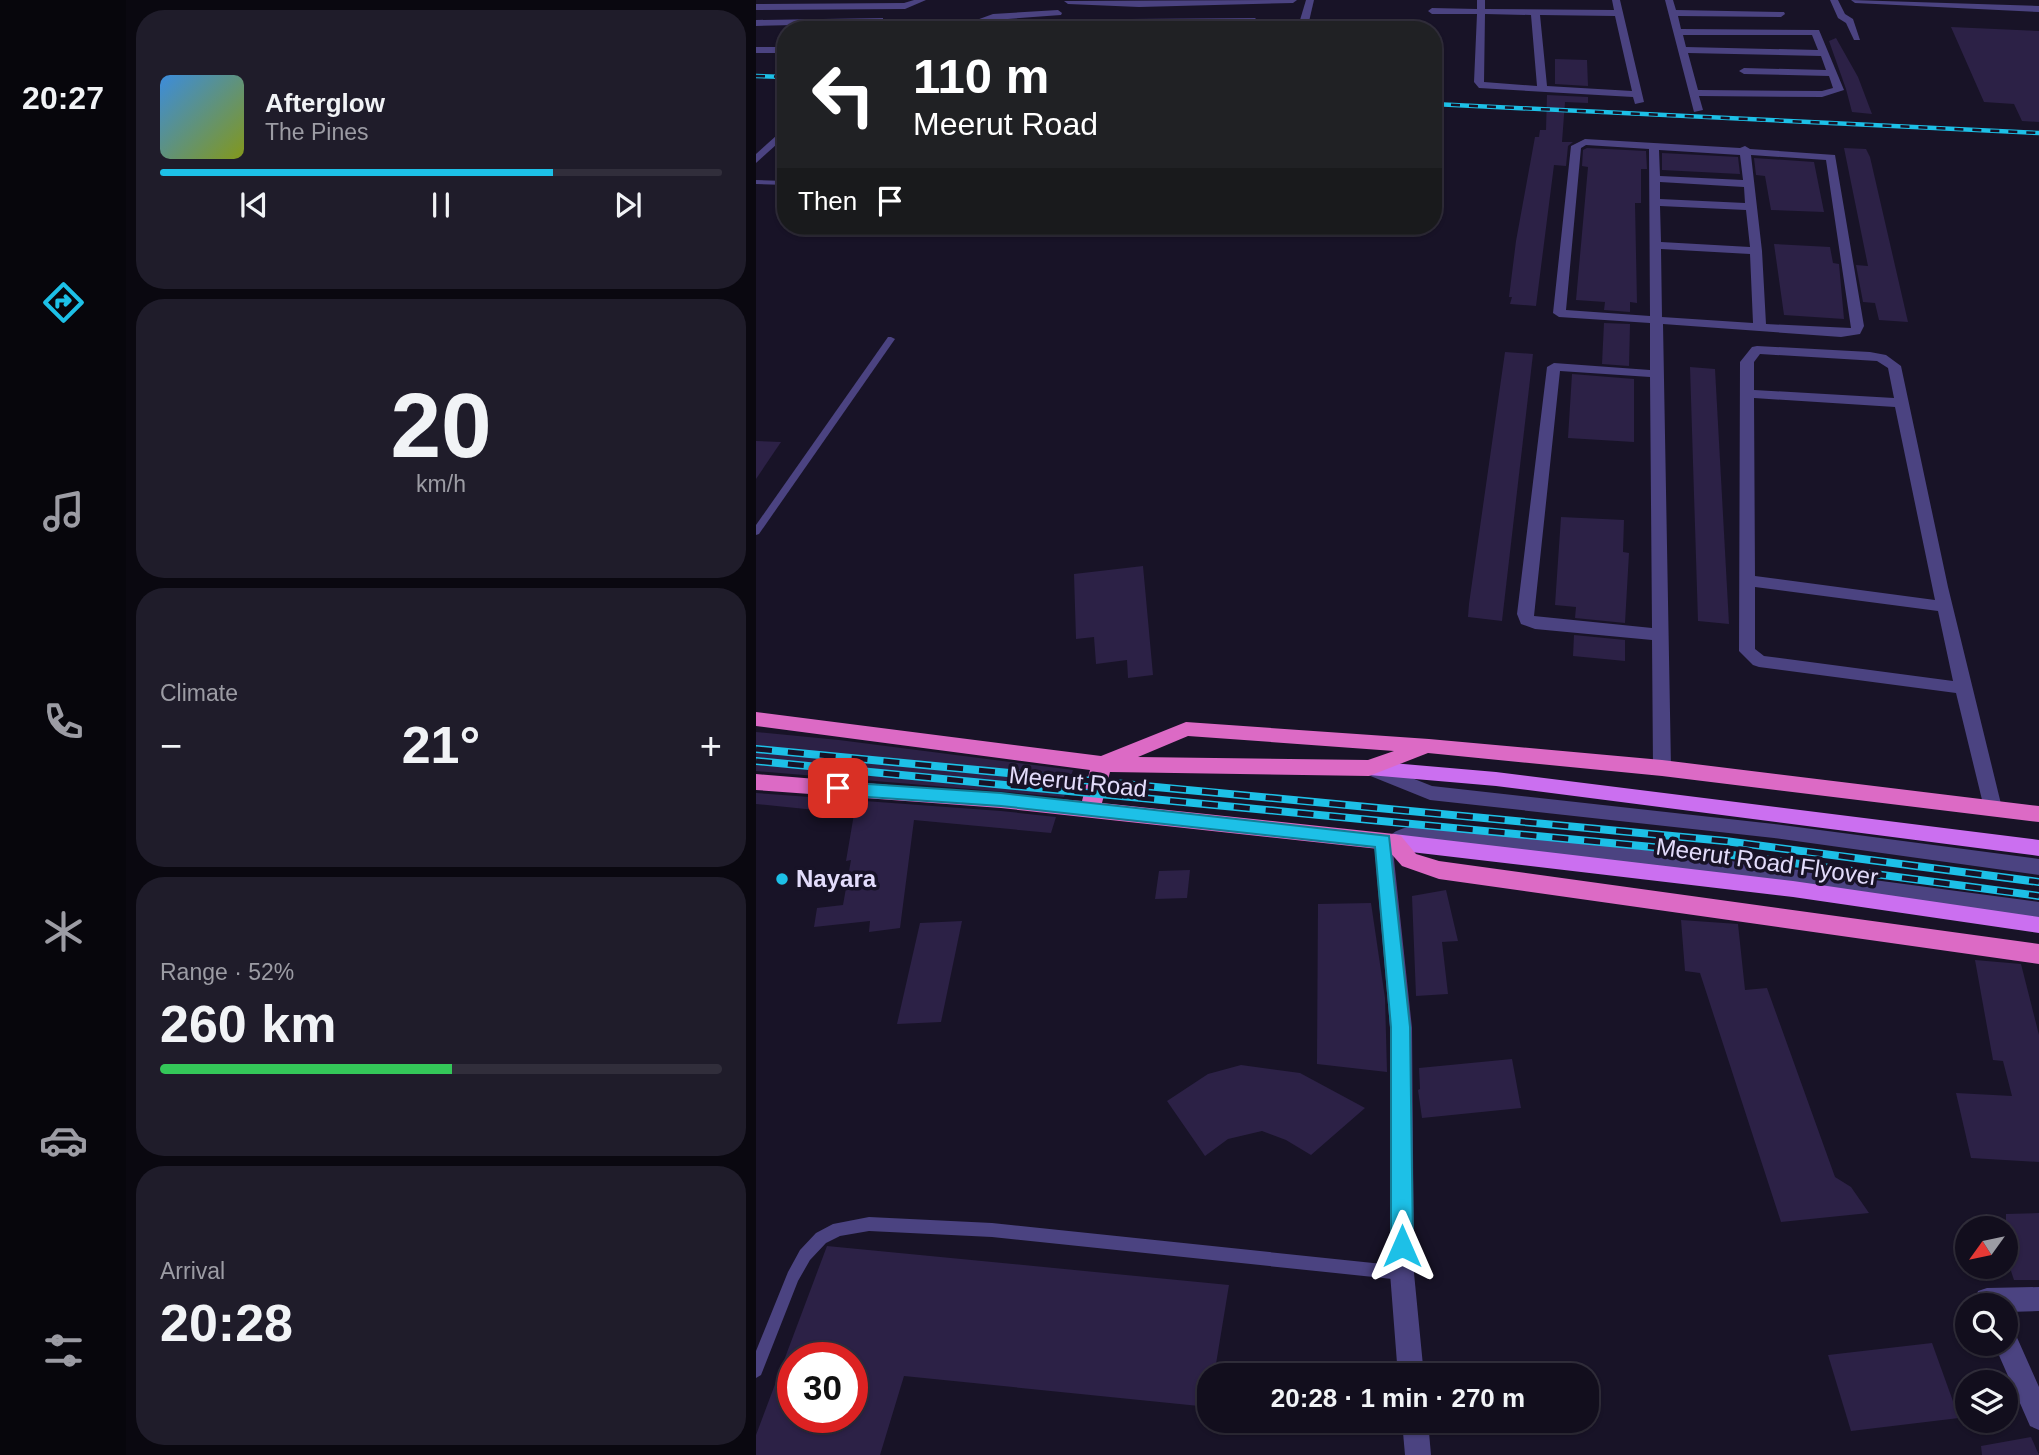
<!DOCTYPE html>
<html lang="en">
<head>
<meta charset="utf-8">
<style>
	:root { --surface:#120e1d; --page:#1f1c2a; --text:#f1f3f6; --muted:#9c9ca4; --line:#312e3b; --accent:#1dc0e7 }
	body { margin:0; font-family:Arial,sans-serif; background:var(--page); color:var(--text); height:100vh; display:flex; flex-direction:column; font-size:26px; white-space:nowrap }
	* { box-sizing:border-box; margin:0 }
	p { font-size:23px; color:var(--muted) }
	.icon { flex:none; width:38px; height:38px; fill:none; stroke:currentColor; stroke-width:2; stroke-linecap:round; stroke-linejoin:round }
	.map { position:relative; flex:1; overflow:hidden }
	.side { display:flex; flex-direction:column; gap:10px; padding:10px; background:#0a0810; width:630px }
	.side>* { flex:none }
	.hud { position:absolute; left:21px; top:21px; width:665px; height:214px; border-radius:28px; box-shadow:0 2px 5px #0004,0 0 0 2px var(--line); background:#202124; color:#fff; overflow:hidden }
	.needle { width:46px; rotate:237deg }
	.fabs { position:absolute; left:1199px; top:1216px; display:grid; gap:14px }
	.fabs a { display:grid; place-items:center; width:63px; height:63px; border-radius:50%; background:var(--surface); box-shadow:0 2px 5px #0004,0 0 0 2px var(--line); font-size:35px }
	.speed { position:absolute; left:21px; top:1342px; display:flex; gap:14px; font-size:35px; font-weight:700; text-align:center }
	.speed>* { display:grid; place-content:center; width:91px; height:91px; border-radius:50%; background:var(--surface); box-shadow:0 2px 5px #0004,0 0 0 2px var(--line); line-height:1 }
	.speed .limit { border:10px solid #d22; background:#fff; color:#111 }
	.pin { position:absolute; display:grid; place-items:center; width:60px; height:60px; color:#fff; margin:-30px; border-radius:14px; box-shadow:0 4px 10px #0006 }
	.me { position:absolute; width:77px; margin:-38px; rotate:0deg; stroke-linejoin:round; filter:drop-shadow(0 0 5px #0008) }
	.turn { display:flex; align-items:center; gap:24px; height:147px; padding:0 21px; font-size:32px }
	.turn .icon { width:91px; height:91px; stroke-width:2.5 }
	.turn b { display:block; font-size:49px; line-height:60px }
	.then { display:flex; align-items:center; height:66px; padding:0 21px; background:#0003; gap:14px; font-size:26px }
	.big { font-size:52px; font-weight:800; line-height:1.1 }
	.side .widget { flex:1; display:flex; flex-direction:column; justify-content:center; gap:10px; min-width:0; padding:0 24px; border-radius:28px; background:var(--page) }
	.side .dial { align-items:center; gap:0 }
	.dial b { font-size:91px; line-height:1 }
	.song { display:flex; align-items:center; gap:21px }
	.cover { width:84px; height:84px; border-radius:10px; background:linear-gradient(135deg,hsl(210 70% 55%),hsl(70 70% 35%)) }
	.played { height:7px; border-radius:4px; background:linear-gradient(90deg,var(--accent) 70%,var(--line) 70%) }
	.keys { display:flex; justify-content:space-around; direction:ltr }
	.heat { display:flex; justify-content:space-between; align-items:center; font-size:38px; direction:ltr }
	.charge { height:10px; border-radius:5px; background:linear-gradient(90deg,#34c759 52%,var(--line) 0) }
	.trip { position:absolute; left:441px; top:1363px; width:402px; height:70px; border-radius:28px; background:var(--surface); box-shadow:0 2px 5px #0004,0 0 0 2px var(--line); font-weight:800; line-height:70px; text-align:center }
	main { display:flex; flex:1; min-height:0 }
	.tabs { display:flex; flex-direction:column; width:126px; justify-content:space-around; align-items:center; background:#07060c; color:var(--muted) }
	.tabs .icon { width:49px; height:49px }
	.tabs .on { color:var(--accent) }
	.tabs b { font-size:32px; color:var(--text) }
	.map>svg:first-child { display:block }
</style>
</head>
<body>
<main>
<nav class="tabs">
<b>20:27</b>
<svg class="icon on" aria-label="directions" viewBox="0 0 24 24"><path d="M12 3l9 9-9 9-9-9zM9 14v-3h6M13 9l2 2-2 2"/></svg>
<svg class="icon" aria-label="music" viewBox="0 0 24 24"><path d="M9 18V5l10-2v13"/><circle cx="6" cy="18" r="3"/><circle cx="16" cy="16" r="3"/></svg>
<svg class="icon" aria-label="phone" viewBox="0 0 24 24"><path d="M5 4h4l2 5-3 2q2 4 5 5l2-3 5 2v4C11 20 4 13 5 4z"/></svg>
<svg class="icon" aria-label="climate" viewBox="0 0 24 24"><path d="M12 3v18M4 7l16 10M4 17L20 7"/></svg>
<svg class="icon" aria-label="car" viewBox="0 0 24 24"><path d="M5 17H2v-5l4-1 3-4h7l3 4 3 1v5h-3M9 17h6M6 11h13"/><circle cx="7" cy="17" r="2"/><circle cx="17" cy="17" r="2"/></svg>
<svg class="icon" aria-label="filters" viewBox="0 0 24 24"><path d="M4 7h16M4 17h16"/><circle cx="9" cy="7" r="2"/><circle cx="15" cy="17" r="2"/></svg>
</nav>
<section class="side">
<div class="widget">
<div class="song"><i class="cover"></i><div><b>Afterglow</b><p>The Pines</p></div></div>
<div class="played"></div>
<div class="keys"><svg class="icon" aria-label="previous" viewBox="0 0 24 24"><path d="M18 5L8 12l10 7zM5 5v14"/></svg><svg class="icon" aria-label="pause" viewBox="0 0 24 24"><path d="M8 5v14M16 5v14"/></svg><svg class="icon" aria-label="next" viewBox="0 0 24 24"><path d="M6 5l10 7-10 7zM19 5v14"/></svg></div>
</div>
<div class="widget dial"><b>20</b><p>km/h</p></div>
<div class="widget"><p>Climate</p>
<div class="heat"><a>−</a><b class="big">21°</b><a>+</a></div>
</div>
<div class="widget"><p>Range · 52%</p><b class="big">260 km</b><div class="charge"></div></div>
<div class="widget"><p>Arrival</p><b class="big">20:28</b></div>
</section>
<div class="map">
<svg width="1283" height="1455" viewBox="0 0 1283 1455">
	<rect width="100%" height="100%" fill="#181327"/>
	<g fill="#2c2146" fill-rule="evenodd">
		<path d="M 1195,27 L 1283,31 L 1283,122 L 1266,121 L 1258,104 L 1228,102 Z"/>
		<path d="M 1080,38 L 1102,77 L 1116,114 L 1096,112 L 1090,89 L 1073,41 Z"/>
		<path d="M 799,59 L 831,60 L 832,86 L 799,84 Z"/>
		<path d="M 791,95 L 832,97 L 832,103 L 809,102 L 806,142 L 817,142 L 812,146 L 810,166 L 798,165 L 780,306 L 754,304 L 756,297 L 753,297 L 760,241 L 779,137 L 783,137 L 784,130 L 790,130 Z"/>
		<path d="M 831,148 L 890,151 L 891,169 L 885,169 L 885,203 L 879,203 L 881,303 L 874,302 L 874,312 L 848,310 L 849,302 L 820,300 L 832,167 L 826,166 L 827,150 Z"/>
		<path d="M 1088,148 L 1110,149 L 1114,157 L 1152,322 L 1123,320 L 1119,303 L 1107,302 L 1100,265 L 1112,266 Z"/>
		<path d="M 906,153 L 982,157 L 984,174 L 906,170 Z"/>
		<path d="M 998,158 L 1058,162 L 1068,212 L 1015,210 L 1009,176 L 1000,175 Z"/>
		<path d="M 1018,244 L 1074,247 L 1077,263 L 1083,264 L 1088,319 L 1028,315 Z"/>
		<path d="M 848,323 L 874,324 L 873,366 L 846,364 Z"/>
		<path d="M 749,352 L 777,354 L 746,621 L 712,617 L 713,604 Z"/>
		<path d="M 934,367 L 959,369 L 973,624 L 942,621 Z"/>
		<path d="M 816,374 L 878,379 L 878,442 L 812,438 Z"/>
		<path d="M 0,441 L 25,442 L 0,479 Z"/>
		<path d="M 805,517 L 868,520 L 867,552 L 873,553 L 869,623 L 819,618 L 820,607 L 799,605 Z"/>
		<path d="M 387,566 L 397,675 L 372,678 L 371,660 L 340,664 L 338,637 L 320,639 L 318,574 Z"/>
		<path d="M 818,635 L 869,640 L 869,661 L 817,656 Z"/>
		<path d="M 0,732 L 83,740 L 317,770 L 308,797 L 0,771 Z"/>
		<path d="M 0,793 L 245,811 L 300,817 L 295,833 L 158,820 L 144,928 L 113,932 L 114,921 L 58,927 L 61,908 L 87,905 L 95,860 L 90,861 L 98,814 L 0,804 Z"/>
		<path d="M 434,870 L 431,898 L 399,899 L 403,871 Z"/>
		<path d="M 690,890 L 702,941 L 686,942 L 692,994 L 660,996 L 656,896 Z"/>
		<path d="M 615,903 L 629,998 L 631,1072 L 561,1064 L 562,904 Z"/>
		<path d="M 925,920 L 982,924 L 989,990 L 1011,988 L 1079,1177 L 1095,1187 L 1113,1213 L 1025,1222 L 944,973 L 929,971 Z"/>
		<path d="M 206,921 L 185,1022 L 141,1024 L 164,923 Z"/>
		<path d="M 1219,960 L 1265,964 L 1283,1035 L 1283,1162 L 1215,1158 L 1200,1093 L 1256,1096 L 1247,1061 L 1237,1060 Z"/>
		<path d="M 756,1059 L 765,1108 L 666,1118 L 662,1090 L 664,1089 L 663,1068 Z"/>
		<path d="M 485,1065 L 544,1073 L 609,1108 L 555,1155 L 530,1140 L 506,1131 L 472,1139 L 449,1156 L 411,1101 L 452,1074 Z"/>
		<path d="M 1283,1213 L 1283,1280 L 1258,1280 L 1250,1256 L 1250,1214 Z"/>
		<path d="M 71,1246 L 473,1285 L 458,1376 L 453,1376 L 453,1407 L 148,1376 L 124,1455 L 0,1455 L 0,1435 ZM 37,1358 L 96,1358 L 96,1418 L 37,1418 Z"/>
		<path d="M 1176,1343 L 1203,1418 L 1095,1431 L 1072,1355 Z"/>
		<path d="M 1275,1437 L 1283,1455 L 1226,1455 L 1225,1446 Z"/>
	</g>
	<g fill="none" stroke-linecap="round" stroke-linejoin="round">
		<g fill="#4b4381" fill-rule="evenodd">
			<path d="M 0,180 L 30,181 L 30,185 L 0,184 Z"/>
			<path d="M 132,337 L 135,337 L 139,339 L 3,534 L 0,535 L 0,525 Z"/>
			<path d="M 113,1217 L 236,1223 L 646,1266 L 651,1268 L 653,1273 L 651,1278 L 646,1280 L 236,1237 L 113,1231 L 84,1236 L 70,1243 L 54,1260 L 42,1281 L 5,1375 L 0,1378 L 0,1351 L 32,1272 L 44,1250 L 60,1233 L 77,1224 Z"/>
		</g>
		<g fill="#4b4381" fill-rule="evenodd">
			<path d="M 158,0 L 170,0 L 149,9 L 0,10 L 0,4 L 148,3 Z"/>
			<path d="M 541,0 L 537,3 L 383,7 L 312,4 L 308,1 Z"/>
			<path d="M 550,0 L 558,0 L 551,30 L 541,30 Z"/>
			<path d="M 721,0 L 729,0 L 729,9 L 858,10 L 856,0 L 864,0 L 888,102 L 879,104 L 877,97 L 723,88 L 718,82 L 721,14 L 676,14 L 672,11 L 676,8 L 721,9 ZM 729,14 L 775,15 L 781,86 L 728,82 ZM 784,15 L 859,16 L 876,91 L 791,86 Z"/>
			<path d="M 909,0 L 917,0 L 920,10 L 1028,12 L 1029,14 L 1025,17 L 922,16 L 925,29 L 1063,30 L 1088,90 L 1066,97 L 943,96 L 947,110 L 938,112 ZM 927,35 L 1056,35 L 1062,50 L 930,47 ZM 932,53 L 1065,56 L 1070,70 L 988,68 L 983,71 L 988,74 L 1073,76 L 1077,88 L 1066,91 L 942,90 Z"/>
			<path d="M 1074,0 L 1082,0 L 1089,14 L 1097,19 L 1104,40 L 1098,40 L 1090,23 L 1082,18 Z"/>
			<path d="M 1095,0 L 1283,6 L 1283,12 L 1099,3 Z"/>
			<path d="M 302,10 L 306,13 L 305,15 L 238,20 L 207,30 L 193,30 L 237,14 Z"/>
			<path d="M 127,18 L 127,22 L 124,23 L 0,26 L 0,20 Z"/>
			<path d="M 499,18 L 501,20 L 496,23 L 374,25 L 369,22 L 374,19 Z"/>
			<path d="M 677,29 L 682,32 L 685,80 L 677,86 Z"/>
			<rect x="0" y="47" width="30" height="6"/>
			<path d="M 30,127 L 30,136 L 0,163 L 0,154 Z"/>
			<path d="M 829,139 L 984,148 L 989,146 L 994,149 L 1079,155 L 1108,326 L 1104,334 L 1085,337 L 907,324 L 915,768 L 912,773 L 900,773 L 897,768 L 896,640 L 779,629 L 765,624 L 761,614 L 791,367 L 798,363 L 894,370 L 894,323 L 803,317 L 797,313 L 815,146 ZM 830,145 L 893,149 L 894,316 L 810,310 L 825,148 ZM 903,150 L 984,155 L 987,180 L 904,176 ZM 995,155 L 1070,160 L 1095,328 L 1010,324 L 1006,251 ZM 904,182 L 988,187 L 989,203 L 904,199 ZM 904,206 L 990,210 L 994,247 L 905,242 ZM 905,249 L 994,254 L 997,323 L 906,317 ZM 804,371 L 894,377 L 896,628 L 778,616 Z"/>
			<path d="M 1001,346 L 1114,352 L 1130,355 L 1145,366 L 1192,587 L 1246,808 L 1244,813 L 1237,815 L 1230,813 L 1228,808 L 1200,693 L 1003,667 L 997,665 L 983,651 L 984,362 L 996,347 ZM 1004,354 L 1121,361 L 1132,368 L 1138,398 L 998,390 L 998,362 ZM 998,398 L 1139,407 L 1179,600 L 999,576 ZM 999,587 L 1182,611 L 1197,681 L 1008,656 L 999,649 Z"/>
			<path d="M 627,833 L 634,836 L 636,841 L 656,1028 L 658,1273 L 668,1376 L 642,1376 L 634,1273 L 634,1028 L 618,841 L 620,836 Z"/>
			<path d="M 1283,1287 L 1283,1311 L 1250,1312 L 1250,1306 L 1221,1306 L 1219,1300 L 1222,1291 L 1231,1288 Z"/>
			<path d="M 1250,1330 L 1259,1333 L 1283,1387 L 1283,1430 L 1274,1426 L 1238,1344 L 1250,1344 Z"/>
			<path d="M 646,1421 L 672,1421 L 675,1455 L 649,1455 Z"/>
		</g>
		<g fill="#4b4381" fill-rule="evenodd">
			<path d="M 613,761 L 676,786 L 1018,824 L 1283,859 L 1283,875 L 1018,838 L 674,800 L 607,773 L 604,768 L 607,763 Z"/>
			<path d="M 665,825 L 899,851 L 1283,902 L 1283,918 L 899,867 L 665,839 L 638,850 L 631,847 L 629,842 C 635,830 652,826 665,825 Z"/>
		</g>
		<g fill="#cb6ff0" fill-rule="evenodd">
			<path d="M 613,761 L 740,772 L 1283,840 L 1283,856 L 740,786 L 613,775 L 607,773 L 604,768 L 607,763 Z"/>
			<path d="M 638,834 L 1037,881 L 1283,917 L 1283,933 L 1037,897 L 638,850 L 631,847 L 629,842 L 631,837 Z"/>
		</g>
		<path fill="#dc6ac5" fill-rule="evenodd" d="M 0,712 L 345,756 L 430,722 L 673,739 L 906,760 L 1283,806 L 1283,822 L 906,776 L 672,753 L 613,776 L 354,772 L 346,803 L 638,834 L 645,836 L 660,854 L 683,861 L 1283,944 L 1283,964 L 683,879 L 646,866 L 632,850 L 245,808 L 0,790 L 0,774 L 326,801 L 334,770 L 0,726 ZM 432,736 L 638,751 L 612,760 L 382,757 Z"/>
		<defs>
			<g id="rail-far1">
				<path d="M 0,76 L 30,77"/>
				<path d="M 677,104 L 1283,133"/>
			</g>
			<g id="rail">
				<path d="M 0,749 L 969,841 L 1283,882"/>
				<path d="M 0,761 L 969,854 L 1283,896"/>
			</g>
		</defs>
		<use href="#rail-far1" stroke="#1dc0e7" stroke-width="4.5"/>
		<use href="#rail" stroke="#1dc0e7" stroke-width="8"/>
		<use href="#rail-far1" stroke="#181327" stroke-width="2.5" stroke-dasharray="9" stroke-linecap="butt"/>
		<use href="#rail" stroke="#181327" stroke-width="5" stroke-dasharray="16" stroke-linecap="butt"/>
	</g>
	<path fill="#1dc0e7" stroke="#137d96" stroke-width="2" d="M 82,782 L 245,793 L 633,836 L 654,1027 L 657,1246 L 653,1253 L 646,1256 L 638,1253 L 635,1246 L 635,1027 L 619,847 L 245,806 L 82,795 L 76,793 L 73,788 L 76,784 Z"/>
	<circle fill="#1dc0e7" stroke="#181327" stroke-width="2.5" cx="26" cy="879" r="7"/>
	<g text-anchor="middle" stroke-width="7" stroke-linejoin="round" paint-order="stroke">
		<g font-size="24" fill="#e3dcfb" stroke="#181327">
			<text transform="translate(322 782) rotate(6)" y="8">Meerut Road</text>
			<text transform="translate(1011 862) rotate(8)" y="8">Meerut Road Flyover</text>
		</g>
		<g font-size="24" font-weight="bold" fill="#e3dcfb" stroke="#181327" text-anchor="start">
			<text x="40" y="887">Nayara</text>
		</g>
	</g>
</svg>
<div class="fabs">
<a><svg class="needle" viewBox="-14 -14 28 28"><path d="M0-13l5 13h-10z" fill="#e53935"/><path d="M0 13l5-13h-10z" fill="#9c9ca4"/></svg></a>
<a><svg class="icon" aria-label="search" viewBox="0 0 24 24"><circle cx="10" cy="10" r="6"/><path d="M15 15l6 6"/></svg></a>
<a><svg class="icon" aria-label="layers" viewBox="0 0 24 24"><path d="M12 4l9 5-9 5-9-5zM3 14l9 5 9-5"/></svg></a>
</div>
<div class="speed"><div class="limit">30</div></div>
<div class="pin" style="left:82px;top:788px;background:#d93025"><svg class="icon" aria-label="arrive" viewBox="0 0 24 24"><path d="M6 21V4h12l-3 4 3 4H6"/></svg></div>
<svg class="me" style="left:646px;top:1246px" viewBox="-20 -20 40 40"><path d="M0-17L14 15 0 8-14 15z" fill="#1dc0e7" stroke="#fff" stroke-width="4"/></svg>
<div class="trip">20:28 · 1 min · 270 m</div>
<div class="hud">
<div class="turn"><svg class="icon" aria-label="left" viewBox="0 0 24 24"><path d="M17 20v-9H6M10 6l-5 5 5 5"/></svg><div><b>110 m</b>Meerut Road</div></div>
<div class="then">Then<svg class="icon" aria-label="arrive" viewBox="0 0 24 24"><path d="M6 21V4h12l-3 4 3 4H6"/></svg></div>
</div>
</div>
</main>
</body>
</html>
